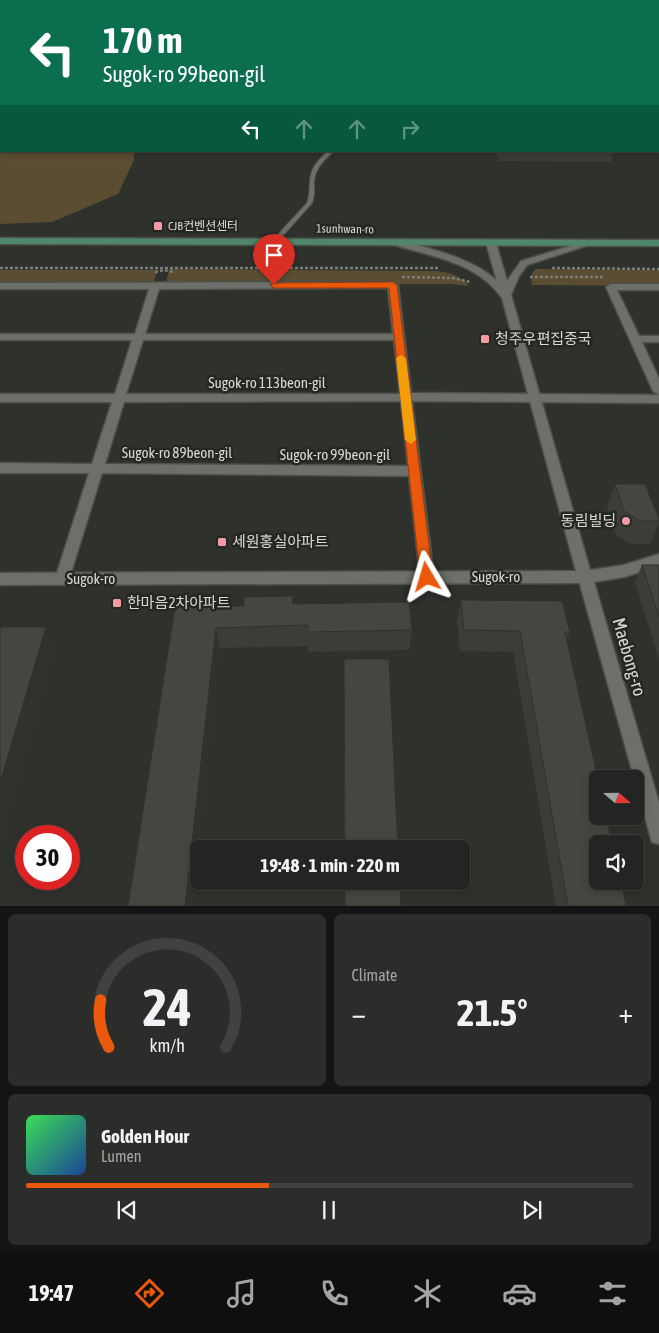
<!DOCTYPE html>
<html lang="en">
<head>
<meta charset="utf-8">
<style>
	:root { --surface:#232522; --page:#2b2d2a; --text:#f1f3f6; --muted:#a3a5a5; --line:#404240; --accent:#ea580c }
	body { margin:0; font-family:"Asap Condensed","Noto Sans KR",sans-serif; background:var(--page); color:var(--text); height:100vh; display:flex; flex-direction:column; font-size:19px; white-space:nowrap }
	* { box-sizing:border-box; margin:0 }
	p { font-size:16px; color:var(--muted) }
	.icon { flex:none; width:28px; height:28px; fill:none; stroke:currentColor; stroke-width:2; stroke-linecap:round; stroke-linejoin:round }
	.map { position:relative; height:906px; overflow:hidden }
	.sheet { display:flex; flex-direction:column; gap:8px; padding:8px; background:#131413; flex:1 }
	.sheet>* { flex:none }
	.banner { position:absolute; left:0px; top:0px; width:660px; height:152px; box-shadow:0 2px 8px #0003,0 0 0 1px var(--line); background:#0b6e4f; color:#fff; overflow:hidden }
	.needle { width:32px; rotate:110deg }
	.tools { position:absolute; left:589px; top:770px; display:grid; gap:10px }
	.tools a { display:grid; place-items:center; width:55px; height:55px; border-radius:8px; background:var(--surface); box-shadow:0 2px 8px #0003,0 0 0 1px var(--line); font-size:25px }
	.speed { position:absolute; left:15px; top:825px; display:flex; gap:10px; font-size:25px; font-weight:700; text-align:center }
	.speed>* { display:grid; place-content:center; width:65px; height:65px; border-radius:50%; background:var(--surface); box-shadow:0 2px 8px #0003,0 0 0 1px var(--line); line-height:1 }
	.speed .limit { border:8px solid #d22; background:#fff; color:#111 }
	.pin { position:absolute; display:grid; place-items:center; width:42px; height:42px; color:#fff; margin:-51px -21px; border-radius:50% 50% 50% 0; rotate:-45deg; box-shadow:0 0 5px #0007 }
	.pin .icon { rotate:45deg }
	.me { position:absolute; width:55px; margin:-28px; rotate:353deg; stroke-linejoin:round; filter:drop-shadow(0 0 4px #0008) }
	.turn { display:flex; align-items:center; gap:18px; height:105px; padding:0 20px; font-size:22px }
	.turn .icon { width:65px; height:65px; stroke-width:2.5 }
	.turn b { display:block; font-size:35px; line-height:42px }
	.lanes { display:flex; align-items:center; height:48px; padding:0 20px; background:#0003; justify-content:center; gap:25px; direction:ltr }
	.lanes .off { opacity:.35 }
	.big { font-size:38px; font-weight:700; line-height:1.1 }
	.sheet .tile { flex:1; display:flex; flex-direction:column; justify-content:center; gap:8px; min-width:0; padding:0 18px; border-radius:8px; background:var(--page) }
	.sheet .dial { align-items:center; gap:0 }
	.dial svg { height:130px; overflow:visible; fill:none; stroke:var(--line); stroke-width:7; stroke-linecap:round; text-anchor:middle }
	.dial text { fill:var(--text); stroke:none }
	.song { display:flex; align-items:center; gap:15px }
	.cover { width:60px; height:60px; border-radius:8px; background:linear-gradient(135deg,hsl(130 70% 55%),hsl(220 70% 35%)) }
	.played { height:5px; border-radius:2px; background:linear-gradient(90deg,var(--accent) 40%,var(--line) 40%) }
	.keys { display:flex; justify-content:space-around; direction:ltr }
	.heat { display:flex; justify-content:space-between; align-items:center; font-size:28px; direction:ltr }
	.sheet .tiles { flex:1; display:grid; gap:8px; grid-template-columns:1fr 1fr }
	.tile:last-child { grid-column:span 2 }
	.trip { position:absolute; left:190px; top:840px; width:280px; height:50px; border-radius:8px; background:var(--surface); box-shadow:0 2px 8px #0003,0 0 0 1px var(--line); font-weight:700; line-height:50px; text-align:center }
	.tabs { display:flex; height:80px; justify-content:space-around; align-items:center; background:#0e0f0e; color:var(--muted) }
	.tabs .icon { width:35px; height:35px }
	.tabs .current { color:var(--accent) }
	.tabs b { font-size:22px; color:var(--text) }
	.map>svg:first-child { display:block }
</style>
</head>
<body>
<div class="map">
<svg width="659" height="906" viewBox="0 0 659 906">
	<rect width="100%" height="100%" fill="#2f312d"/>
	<g fill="#5a4d32">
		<path d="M 0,0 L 605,0 L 606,1 L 1,1 L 0,43 Z"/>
		<path d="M 0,92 L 1,151 L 134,151 L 134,160 L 118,194 L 52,222 L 0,224 Z"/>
		<path d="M 169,269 L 435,271 C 450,272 459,275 469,286 L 450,284 L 166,284 Z"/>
		<path d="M 536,269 L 659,270 L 659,286 L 532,285 C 531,278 530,274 536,269 Z"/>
		<path d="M 0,270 L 158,270 L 153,283 L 0,283 Z"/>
	</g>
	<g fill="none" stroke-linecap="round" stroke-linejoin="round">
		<defs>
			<path id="service" d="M 329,151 L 334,151 C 324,160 315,168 314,182 C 314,190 315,196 312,203 L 277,242 L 273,242 L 273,240 L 307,203 C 310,196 309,190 310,182 C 310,169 318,159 329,151 Z"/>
			<g id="minor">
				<path d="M 393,282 L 398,285 L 411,393 L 659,395 L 659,403 L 412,401 L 434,577 L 432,581 L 427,583 L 422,581 L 420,577 L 409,476 L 102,473 L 69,579 L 67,583 L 62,585 L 57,583 L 55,579 L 89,473 L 0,473 L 0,463 L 92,464 L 112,402 L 0,402 L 0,394 L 115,394 L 132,340 L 0,340 L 0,334 L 135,334 L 149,289 L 0,289 L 0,283 ZM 388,288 L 393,334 L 145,334 L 159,289 ZM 143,340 L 394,340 L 400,394 L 126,394 ZM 401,401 L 408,466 L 105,464 L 124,402 Z"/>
				<path d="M 611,284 L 659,284 L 659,290 L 617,290 L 639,336 L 659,336 L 659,342 L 642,342 L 659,379 L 659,395 L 653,391 L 606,287 Z"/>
				<path d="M 659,554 L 659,566 L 624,577 L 594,582 L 659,803 L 659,844 L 652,842 L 650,835 L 578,577 L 580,573 L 585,571 L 624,565 Z"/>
			</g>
			<path id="tertiary" d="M 394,239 C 427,248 472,257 497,281 L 486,243 L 488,241 L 494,241 L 496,243 L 507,281 L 521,261 L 590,240 L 595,243 L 527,265 L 519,276 L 511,295 L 592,577 L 590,581 L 585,583 L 0,585 L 0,573 L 576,571 L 502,298 C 477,262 430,256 391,244 L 391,240 Z"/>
			<path id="secondary" d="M 0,238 L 659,240 L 659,246 L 0,244 Z"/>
		</defs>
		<use href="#service" stroke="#4d4f4b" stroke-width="2"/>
		<use href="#minor" stroke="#4d4f4b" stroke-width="3"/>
		<use href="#tertiary" stroke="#4d4f4b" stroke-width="3"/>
		<use href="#secondary" stroke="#4d4f4b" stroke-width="3"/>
		<g stroke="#7b7d79" stroke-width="1" stroke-dasharray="2 1" stroke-linecap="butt">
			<path d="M 357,0 L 361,1"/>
			<path d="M 556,0 L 560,1"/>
			<path d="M 176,1 L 178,0"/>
			<path d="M 380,1 L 384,1"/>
			<path d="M 401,1 L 411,0"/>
		</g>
		<g stroke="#7b7d79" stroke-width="2.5" stroke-dasharray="3 2" stroke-linecap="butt">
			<path d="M 0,268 L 439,268"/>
			<path d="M 552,268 L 659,269"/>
			<path d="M 155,272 L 164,270 L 173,272"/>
			<path d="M 402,277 L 453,278 L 470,282"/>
			<path d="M 530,277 L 603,277"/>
		</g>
		<use href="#service" fill="#6c6f6a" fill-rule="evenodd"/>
		<use href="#minor" fill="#6c6f6a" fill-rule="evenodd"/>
		<use href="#tertiary" fill="#6c6f6a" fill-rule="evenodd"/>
		<use href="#secondary" fill="#508669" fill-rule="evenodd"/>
	</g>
	<g fill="#3c3c38">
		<path d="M 496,151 L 614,151 L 611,162 L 498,161 Z"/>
		<path d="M 615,484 L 659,519 L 659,523 L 650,544 L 631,544 L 615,534 L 607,507 Z"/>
		<path d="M 642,565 L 659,565 L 659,660 L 635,582 Z"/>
		<path d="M 461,600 L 570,632 L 567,640 L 626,906 L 556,906 L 513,652 L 460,651 L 457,621 Z"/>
		<path d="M 293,604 L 412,630 L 409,650 L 308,652 L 308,646 L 219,648 L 192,906 L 128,906 L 175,607 L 244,606 Z"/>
		<path d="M 344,659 L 398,849 L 344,849 Z"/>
		<path d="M 344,881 L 400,881 L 401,906 L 345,906 Z"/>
	</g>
	<g fill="#31312e">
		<path d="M 46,627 L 56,649 L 0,849 L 0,783 Z"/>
		<path d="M 216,628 L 219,648 L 192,906 L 185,906 Z"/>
	</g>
	<g fill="#464641" stroke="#31312e">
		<path d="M 615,484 L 645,484 L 659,519 L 659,521 L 640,521 L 624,511 Z"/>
		<path d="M 642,565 L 659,565 L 659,617 Z"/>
		<path d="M 293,596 L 292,604 L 409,602 L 412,630 L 308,632 L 308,625 L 216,628 L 185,906 L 128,906 L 175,607 L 244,606 L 244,597 Z"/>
		<path d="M 461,600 L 562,601 L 570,632 L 565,632 L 598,779 L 598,816 L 606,816 L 612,844 L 598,844 L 598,881 L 621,881 L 626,906 L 568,906 L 520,631 L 464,630 Z"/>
		<path d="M 0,627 L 46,627 L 0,783 Z"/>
		<path d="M 344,659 L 389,659 L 398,849 L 345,849 Z"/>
		<path d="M 345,881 L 400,881 L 401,906 L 345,906 Z"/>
	</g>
	<path fill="#ea580c" stroke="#983908" d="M 393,282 L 397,285 L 433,577 L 431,581 L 427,582 L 422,581 L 420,577 L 389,288 L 274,288 L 270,285 L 274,283 Z"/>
	<path fill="#f59e0b" d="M 401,355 L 406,358 L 416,440 L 411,444 L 405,440 L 396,358 Z"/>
	<g fill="#f49aa2" stroke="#252723" stroke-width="2">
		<rect x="153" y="221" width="10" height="10" rx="2.5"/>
		<rect x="480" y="334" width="10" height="10" rx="2.5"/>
		<circle cx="626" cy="521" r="5"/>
		<rect x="217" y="537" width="10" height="10" rx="2.5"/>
		<rect x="112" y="598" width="10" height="10" rx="2.5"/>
	</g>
	<g text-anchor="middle" stroke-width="5" stroke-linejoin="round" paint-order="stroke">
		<g font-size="12" fill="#d7d9d6" stroke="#252723" text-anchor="start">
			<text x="168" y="230">CJB컨벤션센터</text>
		</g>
		<g font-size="12" fill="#d7d9d6" stroke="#252723">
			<text transform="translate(345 229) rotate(1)" y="4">1sunhwan-ro</text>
		</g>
		<g font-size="15" fill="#d7d9d6" stroke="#252723" text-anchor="start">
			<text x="495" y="344">청주우편집중국</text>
			<text x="616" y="526" text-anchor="end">동림빌딩</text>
			<text x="232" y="547">세원홍실아파트</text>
			<text x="127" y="608">한마음2차아파트</text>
		</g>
		<g font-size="15" fill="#d7d9d6" stroke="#252723">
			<text x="267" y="388">Sugok-ro 113beon-gil</text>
			<text x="177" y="458">Sugok-ro 89beon-gil</text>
			<text x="335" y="460">Sugok-ro 99beon-gil</text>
			<text x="496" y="582">Sugok-ro</text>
			<text x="91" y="584">Sugok-ro</text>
		</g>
		<g font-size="18" fill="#d7d9d6" stroke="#252723">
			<text transform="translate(629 657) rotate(74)" y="6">Maebong-ro</text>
		</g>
	</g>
</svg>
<div class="tools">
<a><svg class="needle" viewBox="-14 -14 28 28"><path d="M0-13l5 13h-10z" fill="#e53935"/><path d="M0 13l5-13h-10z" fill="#a3a5a5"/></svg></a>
<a><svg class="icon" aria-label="sound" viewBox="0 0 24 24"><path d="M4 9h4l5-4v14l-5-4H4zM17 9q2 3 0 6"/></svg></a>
</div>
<div class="speed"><div class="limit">30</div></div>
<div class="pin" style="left:274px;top:285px;background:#d93025"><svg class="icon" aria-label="arrive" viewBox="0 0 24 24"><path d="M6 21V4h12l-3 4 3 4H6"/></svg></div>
<svg class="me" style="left:427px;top:577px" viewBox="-20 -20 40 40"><path d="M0-17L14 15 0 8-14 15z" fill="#ea580c" stroke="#fff" stroke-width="4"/></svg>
<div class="trip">19:48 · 1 min · 220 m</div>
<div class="banner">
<div class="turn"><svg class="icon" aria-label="left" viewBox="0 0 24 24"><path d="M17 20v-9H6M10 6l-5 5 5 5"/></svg><div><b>170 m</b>Sugok-ro 99beon-gil</div></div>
<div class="lanes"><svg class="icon" aria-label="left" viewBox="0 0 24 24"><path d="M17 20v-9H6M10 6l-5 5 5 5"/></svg><svg class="icon off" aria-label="ahead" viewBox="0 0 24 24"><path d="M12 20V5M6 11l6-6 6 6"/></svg><svg class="icon off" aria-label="ahead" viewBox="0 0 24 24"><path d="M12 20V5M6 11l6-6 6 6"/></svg><svg class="icon off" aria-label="right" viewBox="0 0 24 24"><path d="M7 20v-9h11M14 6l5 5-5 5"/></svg></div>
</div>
</div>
<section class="sheet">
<div class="tiles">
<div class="tile dial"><svg viewBox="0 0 100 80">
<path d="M14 69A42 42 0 1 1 86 69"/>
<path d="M14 69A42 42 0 0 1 9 40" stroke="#ea580c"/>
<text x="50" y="56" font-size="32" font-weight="700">24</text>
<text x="50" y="72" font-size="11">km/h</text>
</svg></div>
<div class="tile"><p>Climate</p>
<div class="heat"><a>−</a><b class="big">21.5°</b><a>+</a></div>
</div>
<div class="tile">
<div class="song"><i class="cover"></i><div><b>Golden Hour</b><p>Lumen</p></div></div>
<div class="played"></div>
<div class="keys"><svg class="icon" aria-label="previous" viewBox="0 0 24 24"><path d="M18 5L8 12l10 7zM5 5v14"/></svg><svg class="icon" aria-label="pause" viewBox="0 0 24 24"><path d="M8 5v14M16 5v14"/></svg><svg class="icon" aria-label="next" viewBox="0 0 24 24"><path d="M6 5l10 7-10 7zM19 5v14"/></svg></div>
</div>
</div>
</section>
<nav class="tabs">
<b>19:47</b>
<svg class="icon current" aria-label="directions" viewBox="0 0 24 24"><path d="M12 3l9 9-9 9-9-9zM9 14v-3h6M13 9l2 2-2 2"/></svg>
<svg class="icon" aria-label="music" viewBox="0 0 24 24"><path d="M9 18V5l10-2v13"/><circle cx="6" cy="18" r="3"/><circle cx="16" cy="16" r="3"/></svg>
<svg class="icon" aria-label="phone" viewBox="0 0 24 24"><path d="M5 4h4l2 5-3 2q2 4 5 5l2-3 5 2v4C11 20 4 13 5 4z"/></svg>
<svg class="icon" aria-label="climate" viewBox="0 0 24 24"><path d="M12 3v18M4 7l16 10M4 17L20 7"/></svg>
<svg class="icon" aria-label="car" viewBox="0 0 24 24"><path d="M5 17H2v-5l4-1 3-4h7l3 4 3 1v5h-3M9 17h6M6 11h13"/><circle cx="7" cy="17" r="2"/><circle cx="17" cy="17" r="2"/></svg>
<svg class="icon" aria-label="filters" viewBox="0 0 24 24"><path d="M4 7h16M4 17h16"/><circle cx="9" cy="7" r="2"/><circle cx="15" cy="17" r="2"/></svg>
</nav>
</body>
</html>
